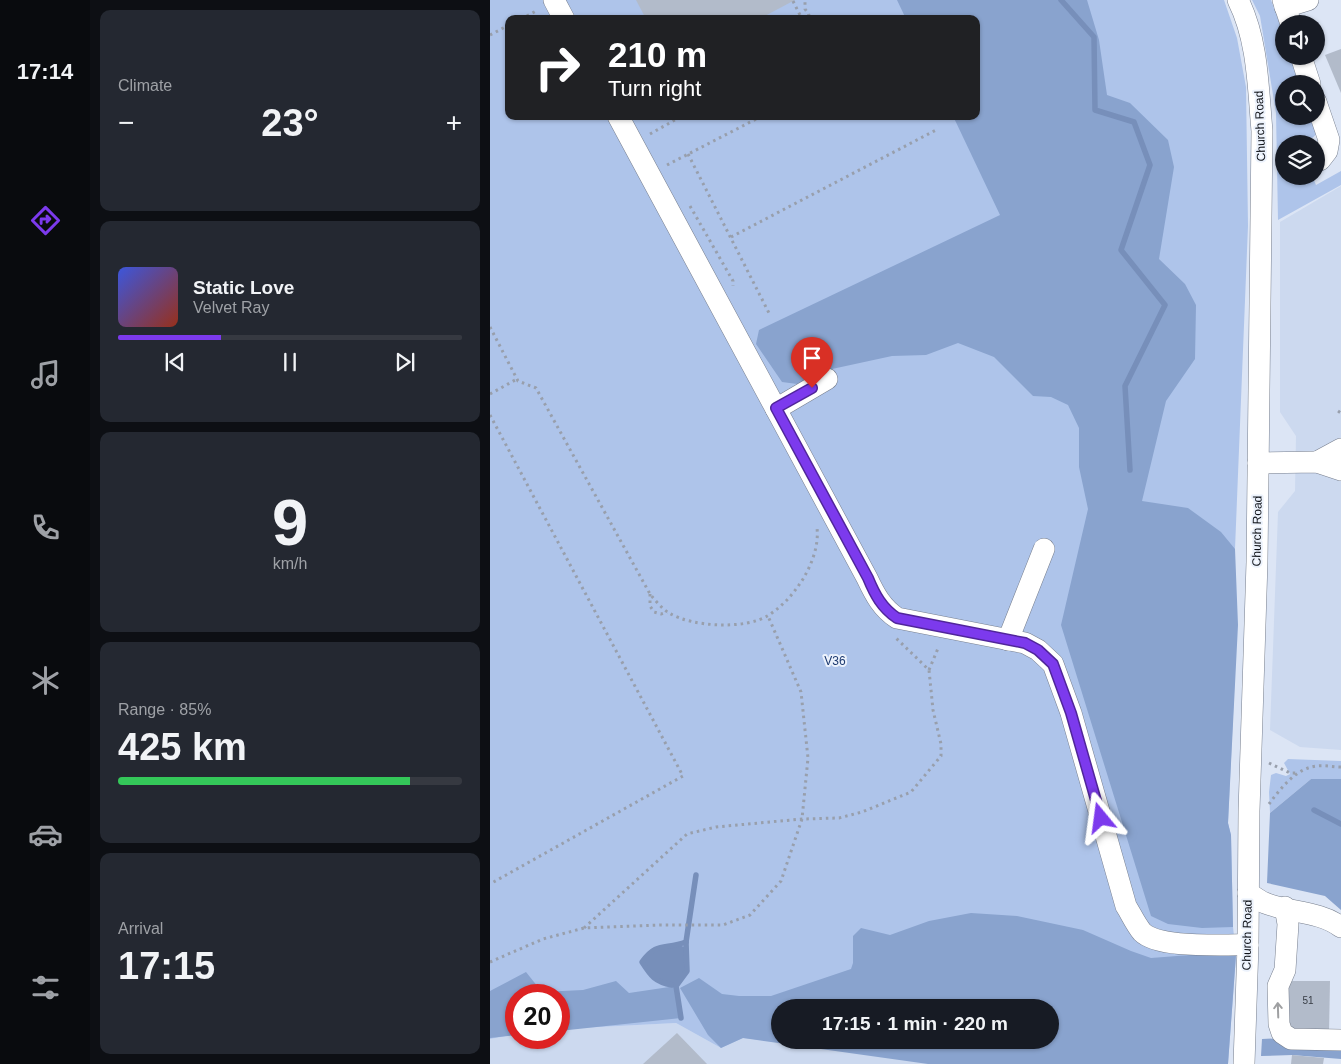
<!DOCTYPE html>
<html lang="en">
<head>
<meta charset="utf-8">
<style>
	:root { --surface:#171b24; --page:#242831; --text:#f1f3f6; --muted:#9ea1a6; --line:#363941; --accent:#7c3aed }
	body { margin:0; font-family:Helvetica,sans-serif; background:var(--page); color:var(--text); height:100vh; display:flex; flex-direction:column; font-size:19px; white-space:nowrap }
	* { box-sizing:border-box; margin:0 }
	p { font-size:16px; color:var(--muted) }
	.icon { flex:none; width:28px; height:28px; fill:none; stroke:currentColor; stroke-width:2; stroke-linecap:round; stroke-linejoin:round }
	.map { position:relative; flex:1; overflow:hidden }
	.details { display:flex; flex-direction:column; gap:10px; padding:10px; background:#0d0f14; width:400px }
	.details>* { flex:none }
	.hud { position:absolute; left:15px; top:15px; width:475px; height:105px; border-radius:10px; box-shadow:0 1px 4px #0004; background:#202124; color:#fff; overflow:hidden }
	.fabs { position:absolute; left:785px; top:15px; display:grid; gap:10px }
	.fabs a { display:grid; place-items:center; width:50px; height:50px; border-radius:50%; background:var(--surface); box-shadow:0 1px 4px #0004; font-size:25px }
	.speed { position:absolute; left:15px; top:984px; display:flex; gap:10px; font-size:25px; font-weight:700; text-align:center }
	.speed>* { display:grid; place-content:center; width:65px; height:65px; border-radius:50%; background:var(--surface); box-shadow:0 1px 4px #0004; line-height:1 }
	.speed .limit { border:8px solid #d22; background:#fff; color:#111 }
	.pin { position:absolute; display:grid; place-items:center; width:42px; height:42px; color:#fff; margin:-51px -21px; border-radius:50% 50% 50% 0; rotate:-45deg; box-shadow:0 0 5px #0007 }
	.pin .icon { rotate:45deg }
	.me { position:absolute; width:55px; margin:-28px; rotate:344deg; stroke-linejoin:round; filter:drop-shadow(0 0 4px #0008) }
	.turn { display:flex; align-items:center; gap:18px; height:105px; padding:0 20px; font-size:22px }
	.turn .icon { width:65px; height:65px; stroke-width:2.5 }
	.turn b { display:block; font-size:35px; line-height:42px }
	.big { font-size:38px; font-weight:800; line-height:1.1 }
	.details .tile { flex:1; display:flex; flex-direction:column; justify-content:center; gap:8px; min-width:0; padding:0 18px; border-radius:10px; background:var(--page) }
	.details .dial { align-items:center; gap:0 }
	.dial b { font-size:65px; line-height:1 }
	.song { display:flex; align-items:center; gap:15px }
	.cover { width:60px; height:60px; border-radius:8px; background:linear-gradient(135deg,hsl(230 70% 55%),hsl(10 70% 35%)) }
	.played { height:5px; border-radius:2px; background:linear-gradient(90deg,var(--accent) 30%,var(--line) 30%) }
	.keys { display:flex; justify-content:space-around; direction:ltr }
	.heat { display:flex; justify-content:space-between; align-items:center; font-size:28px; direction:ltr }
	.charge { height:8px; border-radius:4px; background:linear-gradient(90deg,#34c759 85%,var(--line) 0) }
	.trip { position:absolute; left:281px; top:999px; width:288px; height:50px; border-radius:25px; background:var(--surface); box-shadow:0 1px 4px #0004; font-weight:800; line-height:50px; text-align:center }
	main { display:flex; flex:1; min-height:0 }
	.dock { display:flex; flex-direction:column; width:90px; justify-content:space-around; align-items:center; background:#090b0e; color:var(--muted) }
	.dock .icon { width:35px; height:35px }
	.dock .on { color:var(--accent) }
	.dock b { font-size:22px; color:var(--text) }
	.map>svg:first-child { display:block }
</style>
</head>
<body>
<main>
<nav class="dock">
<b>17:14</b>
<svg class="icon on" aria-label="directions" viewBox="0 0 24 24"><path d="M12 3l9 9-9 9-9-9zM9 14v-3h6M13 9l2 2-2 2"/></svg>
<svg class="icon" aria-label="music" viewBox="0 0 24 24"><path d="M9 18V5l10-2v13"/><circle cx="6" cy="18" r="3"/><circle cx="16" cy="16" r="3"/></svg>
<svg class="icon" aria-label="phone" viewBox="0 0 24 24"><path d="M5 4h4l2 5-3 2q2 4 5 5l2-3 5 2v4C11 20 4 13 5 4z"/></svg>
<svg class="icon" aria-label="climate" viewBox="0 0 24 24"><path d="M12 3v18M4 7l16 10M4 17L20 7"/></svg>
<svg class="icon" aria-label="car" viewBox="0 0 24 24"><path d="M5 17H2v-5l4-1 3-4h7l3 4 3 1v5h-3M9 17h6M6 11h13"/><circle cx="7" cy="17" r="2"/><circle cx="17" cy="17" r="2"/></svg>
<svg class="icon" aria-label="filters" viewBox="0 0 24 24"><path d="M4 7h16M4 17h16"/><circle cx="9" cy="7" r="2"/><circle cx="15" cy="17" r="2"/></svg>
</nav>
<section class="details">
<div class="tile"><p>Climate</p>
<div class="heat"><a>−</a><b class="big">23°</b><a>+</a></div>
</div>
<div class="tile">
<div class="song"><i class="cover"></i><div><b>Static Love</b><p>Velvet Ray</p></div></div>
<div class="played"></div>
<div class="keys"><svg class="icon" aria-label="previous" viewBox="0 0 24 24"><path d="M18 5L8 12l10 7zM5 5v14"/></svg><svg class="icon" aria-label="pause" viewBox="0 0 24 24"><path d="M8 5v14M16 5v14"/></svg><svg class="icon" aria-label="next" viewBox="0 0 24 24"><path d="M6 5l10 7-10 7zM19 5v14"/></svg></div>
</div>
<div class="tile dial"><b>9</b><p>km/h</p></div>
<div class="tile"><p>Range · 85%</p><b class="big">425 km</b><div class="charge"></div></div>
<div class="tile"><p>Arrival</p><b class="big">17:15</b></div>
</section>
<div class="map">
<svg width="851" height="1064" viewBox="0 0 851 1064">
	<rect width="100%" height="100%" fill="#dce5f5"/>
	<g fill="#ccd9ef">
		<path d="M 851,186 L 851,750 L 810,747 L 780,730 L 788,512 L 805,491 L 806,436 L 790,412 L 790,222 Z"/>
		<path d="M 186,1023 L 231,1048 L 253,1038 L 477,1064 L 0,1064 L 0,1039 L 26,1034 L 26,1038 L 69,1038 L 69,1029 Z"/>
	</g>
	<g fill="#aec4ea" fill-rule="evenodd">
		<path d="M 0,0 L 734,0 L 747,38 L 756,87 L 758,226 L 745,549 L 745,673 L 738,823 L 741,835 L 743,927 L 746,955 L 738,1064 L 477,1064 L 253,1038 L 231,1048 L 186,1023 L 69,1029 L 69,995 L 26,995 L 26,1034 L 0,1039 ZM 19,19 L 486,19 L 486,116 L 19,116 ZM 290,1008 L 560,1008 L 560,1040 L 290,1040 Z"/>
		<path d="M 762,0 L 781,0 L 794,35 L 794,56 L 801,56 L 811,84 L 794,84 L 794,116 L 822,116 L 827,133 C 819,144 806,144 794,144 L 794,176 L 822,176 L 826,185 L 851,171 L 851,185 L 788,220 L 786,113 L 770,16 Z"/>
		<path d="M 798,759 L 851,761 L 851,779 L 821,779 L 780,813 L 779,792 L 781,775 L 786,773 L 796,776 L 800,774 L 794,763 Z"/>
	</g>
	<g fill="#89a3ce" fill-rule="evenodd">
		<path d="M 407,0 L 597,0 L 609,40 L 617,95 L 640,103 L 678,140 L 684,167 L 669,259 L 695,284 L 706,305 L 705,359 L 676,401 L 652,501 L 698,508 L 731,532 L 745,549 L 748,625 L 738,823 L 741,835 L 743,927 L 712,928 L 678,924 L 661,916 L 571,625 L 598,509 L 589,467 L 589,428 L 578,405 L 561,397 L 543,396 L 504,357 L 468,343 L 436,355 L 402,356 L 342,369 L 315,385 L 292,382 L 266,344 L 269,330 L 510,215 L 463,116 L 486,116 L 486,19 L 416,19 Z"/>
		<path d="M 821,779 L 851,779 L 851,910 L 835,896 L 777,883 L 780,813 Z"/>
		<path d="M 481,913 L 527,916 L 593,930 L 641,951 L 661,958 L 700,955 L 746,955 L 738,1064 L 438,1064 L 253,1038 L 231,1048 L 218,1035 L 190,988 L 209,978 L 232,994 L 249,996 L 281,996 L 361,969 L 363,963 L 363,936 L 371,928 L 400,935 L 439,921 ZM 290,1008 L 560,1008 L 560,1040 L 290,1040 Z"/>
		<path d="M 36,972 L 52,992 L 93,990 L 126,981 L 139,993 L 186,986 L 191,1018 L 69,1031 L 69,995 L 26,995 L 26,1035 L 0,1038 L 0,991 Z"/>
		<path d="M 851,1036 L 851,1059 L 802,1055 L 771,1056 L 772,1039 Z"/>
	</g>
	<path fill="#778fba" d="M 188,945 L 195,947 L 197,971 L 186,986 C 171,983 158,976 154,960 C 162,947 174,946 188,945 Z"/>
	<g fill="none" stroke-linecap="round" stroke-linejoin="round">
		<g stroke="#778fba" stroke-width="5.5">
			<path d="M 571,0 L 604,37 L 605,110 L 644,122 L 660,165 L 631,250 L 675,305 L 635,386 L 640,470"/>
			<path d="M 824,810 L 851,824"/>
			<path d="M 182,985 C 165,982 161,976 152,962 C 167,941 175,950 196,942"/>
			<path d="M 191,1018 L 186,986 L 197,971 L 196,942 L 206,875"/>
		</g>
	</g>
	<g fill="#b2bbca">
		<path d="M 146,0 L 305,0 L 269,19 L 156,19 Z"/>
		<path d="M 851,49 L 851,93 L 835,55 Z"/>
		<path d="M 797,981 L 840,981 L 839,1033 L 799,1037 Z"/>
		<path d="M 187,1033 L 217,1064 L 153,1064 Z"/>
		<path d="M 802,1055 L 834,1058 L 833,1064 L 801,1064 Z"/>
	</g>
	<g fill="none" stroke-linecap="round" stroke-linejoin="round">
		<defs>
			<g id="minor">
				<path d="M 64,0 L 74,19"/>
				<path d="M 748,0 C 768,40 768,87 772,131 L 767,562 L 759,811 L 758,945 L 754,1064"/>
				<path d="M 793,0 L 801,24"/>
				<path d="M 795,7 L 818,0"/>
				<path d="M 811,56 L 820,84"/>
				<path d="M 826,102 L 839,140 L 837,151 L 830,160"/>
				<path d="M 128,116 L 377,578 C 385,595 392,608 407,618 L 535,643 L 548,650 L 563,664 L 581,713 L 636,906 C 641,914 646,925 652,932 C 669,949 734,944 758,945"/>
				<path d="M 286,409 L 337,379"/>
				<path d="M 827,462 L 851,449"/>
				<path d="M 768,463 L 827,462 L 851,470"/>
				<path d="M 518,640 L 554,549"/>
				<path d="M 758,893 C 764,896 769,901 775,903 C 800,913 829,911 851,927"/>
				<path d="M 795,907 L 798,924 L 795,970 L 788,986 L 789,1024 L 792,1033 L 801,1039 L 851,1040"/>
			</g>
		</defs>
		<use href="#minor" stroke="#777f8e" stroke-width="22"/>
		<g stroke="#989fac" stroke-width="3" stroke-dasharray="2.5 4" stroke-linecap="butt">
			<path d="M 303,1 L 312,19"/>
			<path d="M 31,19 L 48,10"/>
			<path d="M 312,19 L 319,15 L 315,9 L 315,0"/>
			<path d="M 0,35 L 19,25"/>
			<path d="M 160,134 L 192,116"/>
			<path d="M 198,154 L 279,313"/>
			<path d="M 177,165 L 272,116"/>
			<path d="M 200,206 L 243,281 L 243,286"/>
			<path d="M 241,237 L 448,129"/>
			<path d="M 0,327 L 28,381 L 46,388 L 160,594 C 165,600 171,608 179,613 C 202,627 256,630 279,615 C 294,605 304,593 313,579 C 322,564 329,545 327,528"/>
			<path d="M 0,394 L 27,379"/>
			<path d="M 848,411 L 851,413"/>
			<path d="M 0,415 L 193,776 L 0,884"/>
			<path d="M 160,594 L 160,606 L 164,612 L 171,614 L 177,612"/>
			<path d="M 439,670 L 449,646"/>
			<path d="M 779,763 L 800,773 L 808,773"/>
			<path d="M 779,804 C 791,788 806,768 827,766 C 835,765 843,767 851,767"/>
			<path d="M 94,928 L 197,834 L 226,827 L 312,819 L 349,818 L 372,812 L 421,792 L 451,756 L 451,744 L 443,710 L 439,670 L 406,638"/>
			<path d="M 0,962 L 53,939 L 94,928 L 170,925 L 233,925 L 260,915 L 291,881 L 312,819 L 318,758 L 311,692 L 278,616"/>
		</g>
		<use href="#minor" stroke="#fff" stroke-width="21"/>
	</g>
	<defs><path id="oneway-shaft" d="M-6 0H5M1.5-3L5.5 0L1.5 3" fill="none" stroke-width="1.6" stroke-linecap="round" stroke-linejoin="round" transform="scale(1.25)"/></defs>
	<use stroke="#9fa0a2" href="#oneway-shaft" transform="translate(788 1010) rotate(-92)"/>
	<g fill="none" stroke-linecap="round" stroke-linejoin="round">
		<defs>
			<path id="route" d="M 322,388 L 286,408 L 378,578 C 385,595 392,608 407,618 L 535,643 L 548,650 L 563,664 L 581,713 L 611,818"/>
		</defs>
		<use href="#route" stroke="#51269a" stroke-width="12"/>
		<use href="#route" stroke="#7c3aed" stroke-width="9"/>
	</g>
	<g text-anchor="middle" stroke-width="4" stroke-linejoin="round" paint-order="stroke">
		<g font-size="10" fill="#373c44">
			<text x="818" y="1004">51</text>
		</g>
		<g font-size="12" fill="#0e1117" stroke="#ecf2fc">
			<text transform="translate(770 126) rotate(-92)" y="4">Church Road</text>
			<text transform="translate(767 531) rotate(-89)" y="4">Church Road</text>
			<text transform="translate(757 935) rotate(-89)" y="4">Church Road</text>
		</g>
		<g font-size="12" fill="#1d3a70" stroke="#ecf2fc">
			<text x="345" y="665">V36</text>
		</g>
	</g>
</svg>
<div class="fabs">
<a><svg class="icon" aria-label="sound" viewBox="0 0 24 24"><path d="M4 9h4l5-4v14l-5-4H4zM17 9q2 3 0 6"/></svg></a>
<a><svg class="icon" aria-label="search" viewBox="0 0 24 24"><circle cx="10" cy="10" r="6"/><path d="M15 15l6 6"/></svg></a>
<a><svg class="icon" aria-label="layers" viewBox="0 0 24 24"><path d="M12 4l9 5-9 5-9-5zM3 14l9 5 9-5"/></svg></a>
</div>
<div class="speed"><div class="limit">20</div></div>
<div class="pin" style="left:322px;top:388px;background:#d93025"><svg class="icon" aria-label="arrive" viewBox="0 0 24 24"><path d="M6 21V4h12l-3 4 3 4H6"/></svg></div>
<svg class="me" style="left:611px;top:818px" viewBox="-20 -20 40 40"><path d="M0-17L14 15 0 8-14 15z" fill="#7c3aed" stroke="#fff" stroke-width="4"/></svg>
<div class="trip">17:15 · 1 min · 220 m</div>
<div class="hud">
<div class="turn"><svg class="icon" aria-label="right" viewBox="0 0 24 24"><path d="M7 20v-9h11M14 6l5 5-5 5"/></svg><div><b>210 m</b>Turn right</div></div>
</div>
</div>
</main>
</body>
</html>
